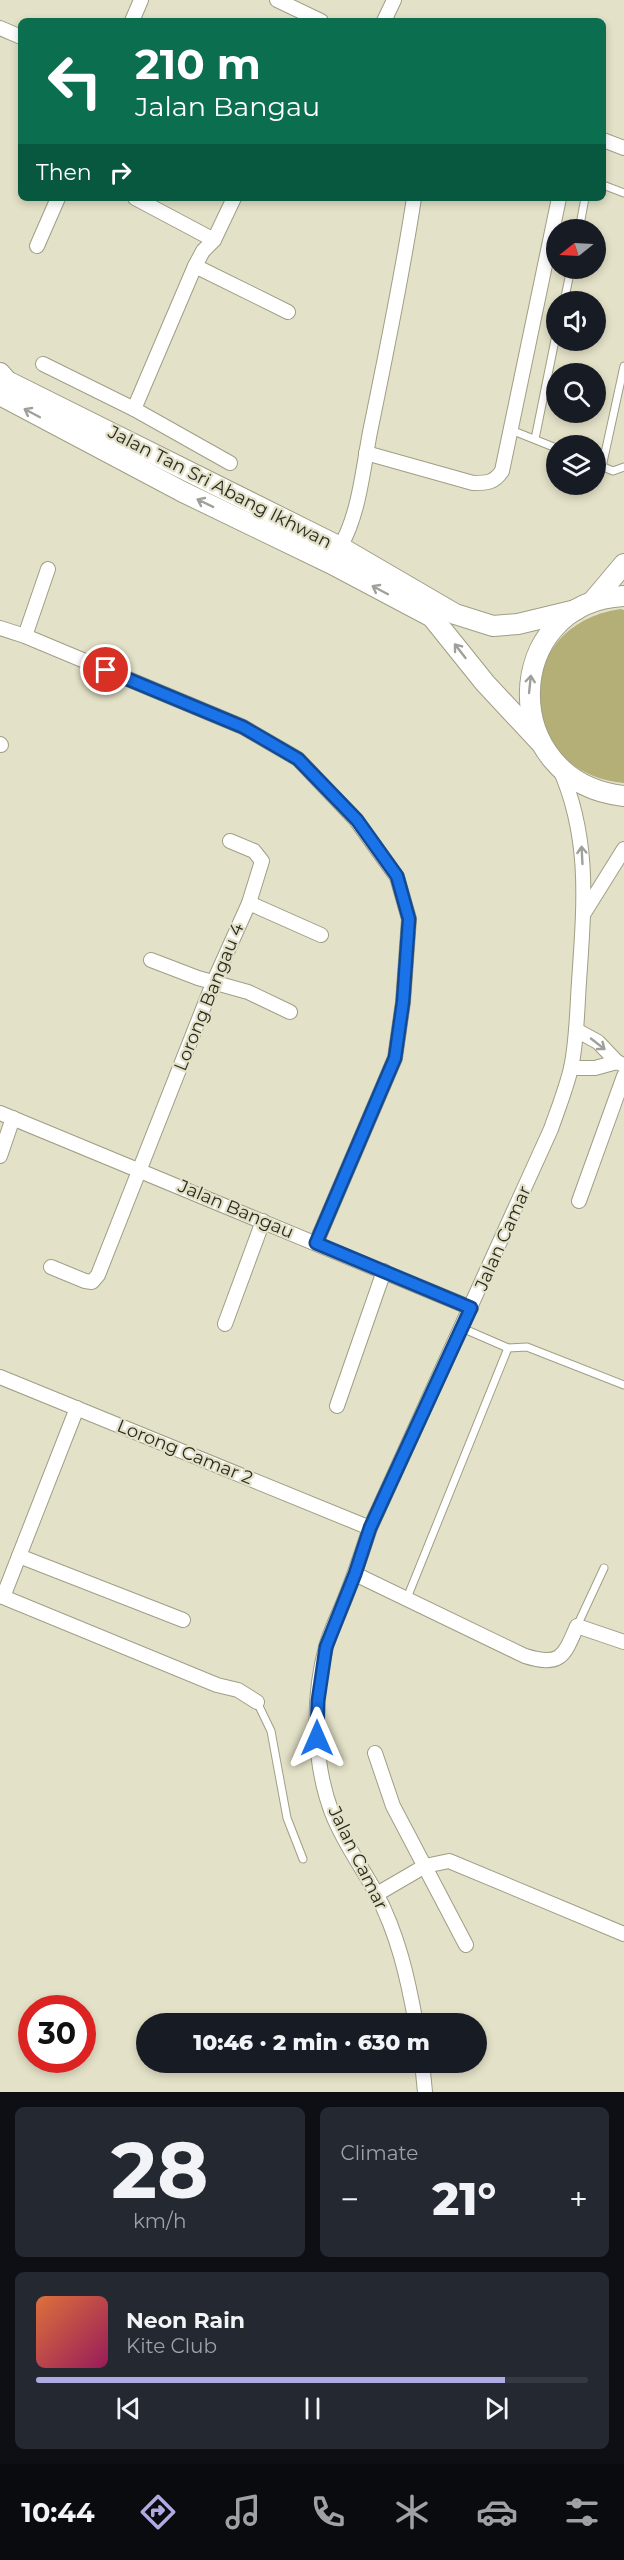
<!DOCTYPE html>
<html lang="en">
<head>
<meta charset="utf-8">
<style>
	:root { --surface:#171b24; --page:#242831; --text:#f1f3f6; --muted:#9ea1a6; --line:#363941; --accent:#aeabe3 }
	body { margin:0; font-family:Montserrat,sans-serif; background:var(--page); color:var(--text); height:100vh; display:flex; flex-direction:column; font-size:22px; white-space:nowrap }
	* { box-sizing:border-box; margin:0 }
	p { font-size:20px; color:var(--muted) }
	.icon { flex:none; width:33px; height:33px; fill:none; stroke:currentColor; stroke-width:2; stroke-linecap:round; stroke-linejoin:round }
	.map { position:relative; height:2092px; overflow:hidden }
	.details { display:flex; flex-direction:column; gap:15px; padding:15px; background:#0d0f14; flex:1 }
	.details>* { flex:none }
	.top-card { position:absolute; left:18px; top:18px; width:588px; height:183px; border-radius:9px; box-shadow:0 3px 9px #0003; background:#0b6e4f; color:#fff; overflow:hidden }
	.needle { width:39px; rotate:252deg }
	.buttons { position:absolute; left:546px; top:219px; display:grid; gap:12px }
	.buttons a { display:grid; place-items:center; width:60px; height:60px; border-radius:50%; background:var(--surface); box-shadow:0 3px 9px #0003; font-size:30px }
	.speed { position:absolute; left:18px; top:1995px; display:flex; gap:12px; font-size:30px; font-weight:700; text-align:center }
	.speed>* { display:grid; place-content:center; width:78px; height:78px; border-radius:50%; background:var(--surface); box-shadow:0 3px 9px #0003; line-height:1 }
	.speed .limit { border:9px solid #d22; background:#fff; color:#111 }
	.pin { position:absolute; display:grid; place-items:center; width:51px; height:51px; color:#fff; margin:-26px; border:3px solid #fff; border-radius:50%; box-shadow:0 2px 6px #0007 }
	.me { position:absolute; width:66px; margin:-33px; rotate:0deg; stroke-linejoin:round; filter:drop-shadow(0 0 4px #0008) }
	.turn { display:flex; align-items:center; gap:21px; height:126px; padding:0 18px; font-size:27px }
	.turn .icon { width:78px; height:78px; stroke-width:2.5 }
	.turn b { display:block; font-size:42px; line-height:51px }
	.then { display:flex; align-items:center; height:57px; padding:0 18px; background:#0003; gap:12px; font-size:22px }
	.big { font-size:45px; font-weight:800; line-height:1.1 }
	.details .card { flex:1; display:flex; flex-direction:column; justify-content:center; gap:9px; min-width:0; padding:0 21px; border-radius:9px; background:var(--page) }
	.details .dial { align-items:center; gap:0 }
	.dial b { font-size:78px; line-height:1 }
	.song { display:flex; align-items:center; gap:18px }
	.cover { width:72px; height:72px; border-radius:9px; background:linear-gradient(135deg,hsl(20 70% 55%),hsl(330 70% 35%)) }
	.played { height:6px; border-radius:3px; background:linear-gradient(90deg,var(--accent) 85%,var(--line) 85%) }
	.keys { display:flex; justify-content:space-around; direction:ltr }
	.heat { display:flex; justify-content:space-between; align-items:center; font-size:33px; direction:ltr }
	.details .tiles { flex:1; display:grid; gap:15px; grid-template-columns:1fr 1fr }
	.card:last-child { grid-column:span 2 }
	.trip { position:absolute; left:136px; top:2013px; width:351px; height:60px; border-radius:30px; background:var(--surface); box-shadow:0 3px 9px #0003; font-weight:800; line-height:60px; text-align:center }
	.tab-bar { display:flex; height:96px; justify-content:space-around; align-items:center; background:#090b0e; color:var(--muted) }
	.tab-bar .icon { width:42px; height:42px }
	.tab-bar .active { color:var(--accent) }
	.tab-bar b { font-size:27px; color:var(--text) }
	.map>svg:first-child { display:block }
</style>
</head>
<body>
<div class="map">
<svg width="624" height="2092" viewBox="0 0 624 2092">
	<rect width="100%" height="100%" fill="#e3e1c7"/>
	<path fill="#b4af77" d="M 621,609 L 624,610 L 624,783 C 513,773 507,625 621,609 Z"/>
	<g fill="none" stroke-linecap="round" stroke-linejoin="round">
		<defs>
			<g id="lane">
				<path d="M 603,185 L 624,193"/>
				<path d="M 579,230 L 585,198"/>
				<path d="M 564,302 L 571,268"/>
				<path d="M 511,430 L 556,448"/>
				<path d="M 535,439 L 556,335"/>
				<path d="M 596,464 L 613,471 L 624,467"/>
				<path d="M 602,467 L 624,366"/>
				<path d="M 462,1328 L 508,1348 L 527,1347 L 624,1385"/>
				<path d="M 407,1598 L 508,1348"/>
				<path d="M 577,1626 L 604,1568"/>
				<path d="M 257,1702 L 271,1731 L 287,1818 L 303,1859"/>
			</g>
			<g id="street">
				<path d="M 277,0 L 321,21"/>
				<path d="M 132,21 L 141,0"/>
				<path d="M 384,21 L 394,0"/>
				<path d="M 0,28 L 21,37"/>
				<path d="M 603,140 L 624,148"/>
				<path d="M 135,198 L 214,240"/>
				<path d="M 37,246 L 58,198"/>
				<path d="M 195,266 L 288,312"/>
				<path d="M 43,364 L 134,409 L 230,463"/>
				<path d="M 134,409 L 195,266 L 203,251 L 214,240 L 234,198"/>
				<path d="M 366,453 L 473,483 C 487,483 494,483 502,471 L 559,198"/>
				<path d="M 340,547 C 359,515 363,469 370,432 C 386,354 402,277 414,198"/>
				<path d="M 0,628 L 25,636 L 243,727 L 298,759 L 356,820 L 397,877 L 409,919 L 403,1002 L 395,1058 L 316,1243"/>
				<path d="M 25,636 L 48,569"/>
				<path d="M 0,744 L 1,745"/>
				<path d="M 249,903 L 321,935"/>
				<path d="M 584,913 L 624,849"/>
				<path d="M 151,960 L 198,978 L 248,992 L 290,1012"/>
				<path d="M 576,1030 L 598,1042 L 617,1062 L 624,1065"/>
				<path d="M 571,1068 L 595,1068 L 617,1062"/>
				<path d="M 0,1113 L 471,1308"/>
				<path d="M 0,1156 L 13,1118"/>
				<path d="M 579,1201 L 624,1076"/>
				<path d="M 51,1267 L 85,1281 L 92,1282 L 98,1275 L 214,981 L 249,903 L 262,861 L 254,851 L 230,841"/>
				<path d="M 225,1324 L 263,1221"/>
				<path d="M 0,1377 L 370,1528"/>
				<path d="M 337,1406 L 384,1271"/>
				<path d="M 19,1556 L 183,1620"/>
				<path d="M 355,1574 L 525,1656 C 561,1667 564,1656 577,1626 L 624,1642"/>
				<path d="M 0,1595 L 3,1597 L 77,1408"/>
				<path d="M 3,1597 L 217,1685 L 238,1690 L 257,1702"/>
				<path d="M 375,1753 L 393,1806 L 466,1945"/>
				<path d="M 377,1894 L 425,1866 L 449,1861 L 624,1934"/>
				<path d="M 416,2024 C 408,1979 398,1934 376,1893 C 362,1867 343,1842 332,1813 C 313,1763 312,1699 326,1647 C 330,1632 338,1616 344,1601 C 354,1577 362,1552 370,1528 L 551,1129 C 558,1109 566,1089 571,1068 C 577,1040 577,1010 579,982 C 584,906 591,838 559,767"/>
				<path d="M 422,2062 L 425,2092"/>
			</g>
			<g id="secondary">
				<path d="M 0,373 L 7,381 L 340,547 L 455,614 L 493,626 L 518,624 L 576,610"/>
				<path d="M 0,395 L 183,492 L 332,564 L 432,617 L 485,683 L 540,742"/>
				<path d="M 624,596 C 501,602 496,782 624,796"/>
				<path d="M 592,602 L 624,564"/>
			</g>
		</defs>
		<use href="#lane" stroke="#a09e85" stroke-width="9"/>
		<use href="#street" stroke="#a09e85" stroke-width="16"/>
		<use href="#secondary" stroke="#a09e85" stroke-width="22"/>
		<use href="#lane" stroke="#fff" stroke-width="7"/>
		<use href="#street" stroke="#fff" stroke-width="14"/>
		<use href="#secondary" stroke="#fff" stroke-width="20"/>
	</g>
	<defs><path id="oneway-shaft" d="M-6 0H5M1.5-3L5.5 0L1.5 3" fill="none" stroke-width="1.6" stroke-linecap="round" stroke-linejoin="round" transform="scale(1.5)"/></defs>
	<g stroke="#a0a09b">
		<use href="#oneway-shaft" transform="translate(32 413) rotate(-152)"/>
		<use href="#oneway-shaft" transform="translate(205 503) rotate(-154)"/>
		<use href="#oneway-shaft" transform="translate(380 590) rotate(-152)"/>
		<use href="#oneway-shaft" transform="translate(460 651) rotate(-128)"/>
		<use href="#oneway-shaft" transform="translate(530 684) rotate(-84)"/>
		<use href="#oneway-shaft" transform="translate(582 855) rotate(-93)"/>
		<use href="#oneway-shaft" transform="translate(598 1044) rotate(38)"/>
	</g>
	<g fill="none" stroke-linecap="round" stroke-linejoin="round">
		<defs>
			<path id="route" d="M 106,670 L 243,727 L 298,759 L 357,820 L 397,876 L 409,919 L 403,1002 L 395,1058 L 316,1243 L 471,1308 L 370,1528 L 355,1574 L 326,1647 L 318,1701 L 317,1738"/>
		</defs>
		<use href="#route" stroke="#114b97" stroke-width="15"/>
		<use href="#route" stroke="#1a73e8" stroke-width="10"/>
	</g>
	<g text-anchor="middle" stroke-width="4.5" stroke-linejoin="round" paint-order="stroke">
		<g font-size="18" fill="#2b2b21" stroke="#e3e1c7">
			<text transform="translate(220 487) rotate(27)" y="6">Jalan Tan Sri Abang Ikhwan</text>
			<text transform="translate(209 997) rotate(-68)" y="6">Lorong Bangau 4</text>
			<text transform="translate(236 1209) rotate(23)" y="6">Jalan Bangau</text>
			<text transform="translate(503 1238) rotate(-66)" y="6">Jalan Camar</text>
			<text transform="translate(185 1452) rotate(22)" y="6">Lorong Camar 2</text>
			<text transform="translate(358 1858) rotate(64)" y="6">Jalan Camar</text>
		</g>
	</g>
</svg>
<div class="buttons">
<a><svg class="needle" viewBox="-14 -14 28 28"><path d="M0-13l5 13h-10z" fill="#e53935"/><path d="M0 13l5-13h-10z" fill="#9ea1a6"/></svg></a>
<a><svg class="icon" aria-label="sound" viewBox="0 0 24 24"><path d="M4 9h4l5-4v14l-5-4H4zM17 9q2 3 0 6"/></svg></a>
<a><svg class="icon" aria-label="search" viewBox="0 0 24 24"><circle cx="10" cy="10" r="6"/><path d="M15 15l6 6"/></svg></a>
<a><svg class="icon" aria-label="layers" viewBox="0 0 24 24"><path d="M12 4l9 5-9 5-9-5zM3 14l9 5 9-5"/></svg></a>
</div>
<div class="speed"><div class="limit">30</div></div>
<div class="pin" style="left:106px;top:670px;background:#d93025"><svg class="icon" aria-label="arrive" viewBox="0 0 24 24"><path d="M6 21V4h12l-3 4 3 4H6"/></svg></div>
<svg class="me" style="left:317px;top:1738px" viewBox="-20 -20 40 40"><path d="M0-17L14 15 0 8-14 15z" fill="#1a73e8" stroke="#fff" stroke-width="4"/></svg>
<div class="trip">10:46 · 2 min · 630 m</div>
<div class="top-card">
<div class="turn"><svg class="icon" aria-label="left" viewBox="0 0 24 24"><path d="M17 20v-9H6M10 6l-5 5 5 5"/></svg><div><b>210 m</b>Jalan Bangau</div></div>
<div class="then">Then<svg class="icon" aria-label="right" viewBox="0 0 24 24"><path d="M7 20v-9h11M14 6l5 5-5 5"/></svg></div>
</div>
</div>
<section class="details">
<div class="tiles">
<div class="card dial"><b>28</b><p>km/h</p></div>
<div class="card"><p>Climate</p>
<div class="heat"><a>−</a><b class="big">21°</b><a>+</a></div>
</div>
<div class="card">
<div class="song"><i class="cover"></i><div><b>Neon Rain</b><p>Kite Club</p></div></div>
<div class="played"></div>
<div class="keys"><svg class="icon" aria-label="previous" viewBox="0 0 24 24"><path d="M18 5L8 12l10 7zM5 5v14"/></svg><svg class="icon" aria-label="pause" viewBox="0 0 24 24"><path d="M8 5v14M16 5v14"/></svg><svg class="icon" aria-label="next" viewBox="0 0 24 24"><path d="M6 5l10 7-10 7zM19 5v14"/></svg></div>
</div>
</div>
</section>
<nav class="tab-bar">
<b>10:44</b>
<svg class="icon active" aria-label="directions" viewBox="0 0 24 24"><path d="M12 3l9 9-9 9-9-9zM9 14v-3h6M13 9l2 2-2 2"/></svg>
<svg class="icon" aria-label="music" viewBox="0 0 24 24"><path d="M9 18V5l10-2v13"/><circle cx="6" cy="18" r="3"/><circle cx="16" cy="16" r="3"/></svg>
<svg class="icon" aria-label="phone" viewBox="0 0 24 24"><path d="M5 4h4l2 5-3 2q2 4 5 5l2-3 5 2v4C11 20 4 13 5 4z"/></svg>
<svg class="icon" aria-label="climate" viewBox="0 0 24 24"><path d="M12 3v18M4 7l16 10M4 17L20 7"/></svg>
<svg class="icon" aria-label="car" viewBox="0 0 24 24"><path d="M5 17H2v-5l4-1 3-4h7l3 4 3 1v5h-3M9 17h6M6 11h13"/><circle cx="7" cy="17" r="2"/><circle cx="17" cy="17" r="2"/></svg>
<svg class="icon" aria-label="filters" viewBox="0 0 24 24"><path d="M4 7h16M4 17h16"/><circle cx="9" cy="7" r="2"/><circle cx="15" cy="17" r="2"/></svg>
</nav>
</body>
</html>
